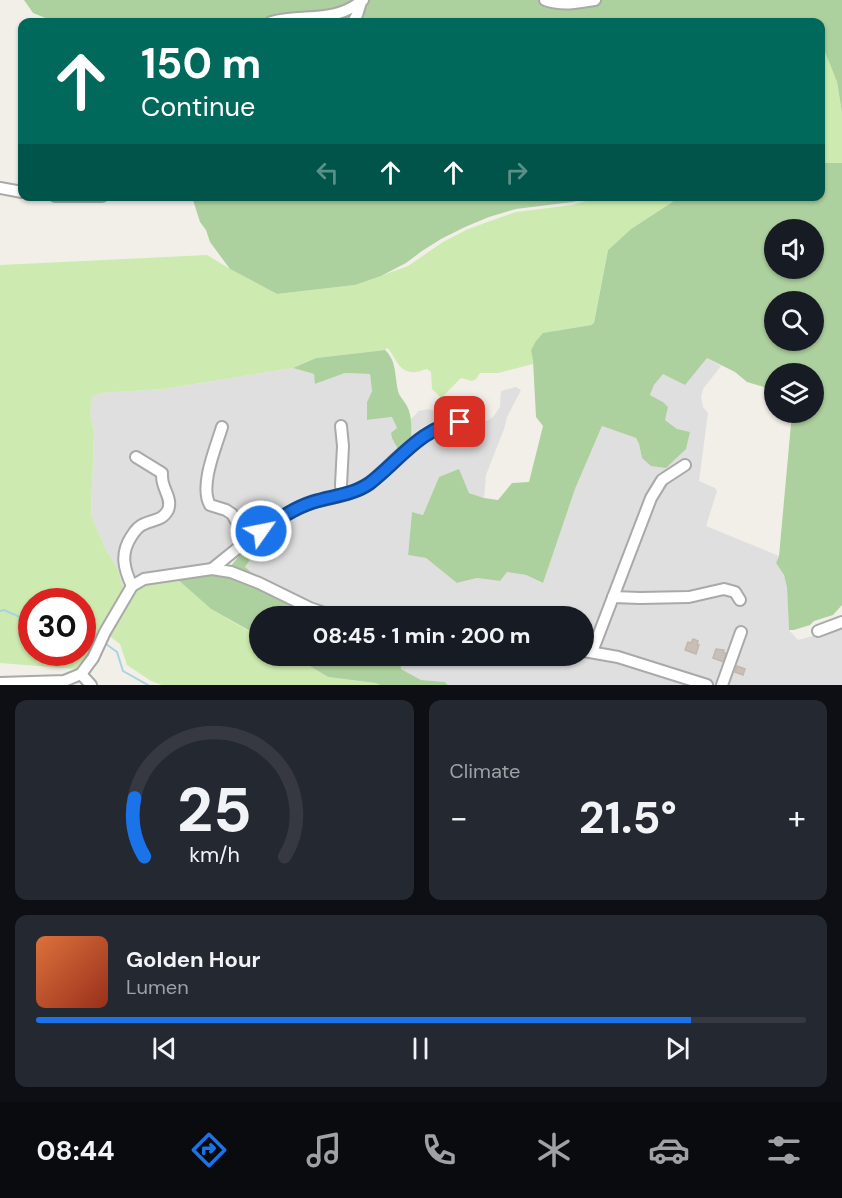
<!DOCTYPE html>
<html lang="en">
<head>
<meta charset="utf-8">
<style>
	:root { --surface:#171b24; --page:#242831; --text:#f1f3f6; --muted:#9ea1a6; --line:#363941; --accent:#1a73e8 }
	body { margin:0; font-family:"DM Sans",sans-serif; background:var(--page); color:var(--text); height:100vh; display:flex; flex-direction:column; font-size:22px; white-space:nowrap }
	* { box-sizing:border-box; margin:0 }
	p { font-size:20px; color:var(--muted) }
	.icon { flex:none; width:33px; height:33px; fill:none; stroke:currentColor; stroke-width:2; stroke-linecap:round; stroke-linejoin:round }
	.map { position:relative; height:685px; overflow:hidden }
	.drawer { display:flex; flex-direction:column; gap:15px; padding:15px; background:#0d0f14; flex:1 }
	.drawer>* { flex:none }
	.guide { position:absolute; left:18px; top:18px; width:807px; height:183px; border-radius:12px; box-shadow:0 2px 4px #0004; background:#00695c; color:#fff; overflow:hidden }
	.tools { position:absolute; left:764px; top:219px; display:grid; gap:12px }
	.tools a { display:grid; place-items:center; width:60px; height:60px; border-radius:50%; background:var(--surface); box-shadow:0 2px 4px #0004; font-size:30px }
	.speed { position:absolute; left:18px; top:588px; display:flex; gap:12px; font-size:30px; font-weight:700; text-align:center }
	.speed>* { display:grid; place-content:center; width:78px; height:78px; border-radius:50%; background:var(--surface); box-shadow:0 2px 4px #0004; line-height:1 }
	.speed .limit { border:9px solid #d22; background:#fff; color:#111 }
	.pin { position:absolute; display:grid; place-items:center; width:51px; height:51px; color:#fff; margin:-26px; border-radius:12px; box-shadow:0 3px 9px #0006 }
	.me { position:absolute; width:66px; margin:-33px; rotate:57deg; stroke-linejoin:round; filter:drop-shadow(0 0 4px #0008) }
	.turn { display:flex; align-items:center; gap:21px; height:126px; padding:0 24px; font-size:27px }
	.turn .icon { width:78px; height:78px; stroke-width:2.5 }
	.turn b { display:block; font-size:42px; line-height:51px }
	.lanes { display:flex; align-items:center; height:57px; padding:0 24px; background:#0003; justify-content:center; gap:30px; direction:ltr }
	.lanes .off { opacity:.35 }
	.big { font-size:45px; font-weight:700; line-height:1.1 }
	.drawer .tile { flex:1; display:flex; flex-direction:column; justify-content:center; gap:9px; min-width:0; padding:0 21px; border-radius:12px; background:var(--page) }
	.drawer .dial { align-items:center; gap:0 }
	.dial svg { height:156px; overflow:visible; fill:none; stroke:var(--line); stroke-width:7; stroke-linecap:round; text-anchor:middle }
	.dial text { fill:var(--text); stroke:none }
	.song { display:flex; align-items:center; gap:18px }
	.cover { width:72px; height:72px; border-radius:9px; background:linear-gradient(135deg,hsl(20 70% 55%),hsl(10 70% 35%)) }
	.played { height:6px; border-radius:3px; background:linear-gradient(90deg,var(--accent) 85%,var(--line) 85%) }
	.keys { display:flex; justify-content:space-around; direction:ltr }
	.heat { display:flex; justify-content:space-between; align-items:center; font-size:33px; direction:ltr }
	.drawer .tiles { flex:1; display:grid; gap:15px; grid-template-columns:1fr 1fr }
	.tile:last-child { grid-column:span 2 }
	.trip { position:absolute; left:249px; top:606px; width:345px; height:60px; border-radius:30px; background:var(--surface); box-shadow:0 2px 4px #0004; font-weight:700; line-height:60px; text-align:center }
	.tab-bar { display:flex; height:96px; justify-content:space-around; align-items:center; background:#090b0e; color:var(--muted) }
	.tab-bar .icon { width:42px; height:42px }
	.tab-bar .active { color:var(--accent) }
	.tab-bar b { font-size:27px; color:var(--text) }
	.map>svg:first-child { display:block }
</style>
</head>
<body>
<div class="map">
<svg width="842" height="685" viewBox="0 0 842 685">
	<rect width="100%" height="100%" fill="#f2efe9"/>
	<path fill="#e0dfdf" d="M 707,358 L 721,366 L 703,389 L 701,397 L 703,407 L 708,413 L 699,481 L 715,488 L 717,491 L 706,526 L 779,556 L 776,563 L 784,575 L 787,588 L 789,630 L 798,640 L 823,633 L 842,626 L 842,685 L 448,685 L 445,682 L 421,680 L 401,669 L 400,656 L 584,656 L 584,616 L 338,616 L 307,606 L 259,579 L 245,567 L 264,540 L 269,529 L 218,564 L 135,577 L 126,589 L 122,586 L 118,569 L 106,550 L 91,515 L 94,432 L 90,413 L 90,405 L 92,397 L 101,393 L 164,389 L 293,368 L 314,374 L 316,384 L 345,373 L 370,374 L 372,391 L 367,402 L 367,420 L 393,417 L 397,428 L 396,430 L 411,444 L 411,419 L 419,411 L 428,409 L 436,411 L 443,420 L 457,417 L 487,421 L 493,417 L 500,407 L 501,391 L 516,387 L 521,390 L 507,417 L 504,429 L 486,475 L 484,498 L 469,493 L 439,477 L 423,515 L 412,512 L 408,555 L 426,558 L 458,583 L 477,578 L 500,581 L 506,572 L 526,575 L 542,583 L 575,489 L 602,426 L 636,438 L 639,444 L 642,458 L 677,429 L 664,420 L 663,402 L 650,395 L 654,385 L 663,373 Z"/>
	<g fill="#cdebb0" fill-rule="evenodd">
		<path d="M 820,46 L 823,47 L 837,82 L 842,113 L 842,163 L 821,163 Z"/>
		<path d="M 601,197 L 680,197 L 631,229 L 608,250 L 594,323 L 591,325 L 555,331 L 533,360 L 533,364 L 498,373 L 480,373 L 476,379 L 472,381 L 461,378 L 441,398 L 432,389 L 431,372 L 427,369 C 422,370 417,373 412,372 C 397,371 396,356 387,348 L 385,350 L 316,358 L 293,368 L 164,389 L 101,393 L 92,397 L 90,413 L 94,432 L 91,515 L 106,550 L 118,569 L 122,585 L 126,589 L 136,589 L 147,582 L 176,578 L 211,609 L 259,637 L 260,656 L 292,656 L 328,677 L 375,683 L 380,685 L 162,685 L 151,681 L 127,665 L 120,644 L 108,635 L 100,633 L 80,667 L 75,669 L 0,663 L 0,265 L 207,255 L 230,269 L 277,294 L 355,285 L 408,266 L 443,242 L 466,230 L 490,221 L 516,212 L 572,205 ZM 32,602 L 82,602 L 82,652 L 32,652 Z"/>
	</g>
	<g fill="#add19e" fill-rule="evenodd">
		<path d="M 24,0 L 842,0 L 842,113 L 837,82 L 823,47 L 821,46 L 820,22 L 52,22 L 48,19 L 33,13 Z"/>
		<path d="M 821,163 L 842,163 L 842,605 L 833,615 L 814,621 L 810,625 L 794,630 L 789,630 L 787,588 L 784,575 L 776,563 L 779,556 L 792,413 L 813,412 L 813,374 L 774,374 L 774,390 L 747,382 L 735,372 L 707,358 L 685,385 L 663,374 L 654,385 L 650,395 L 663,402 L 668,407 L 665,420 L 677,429 L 690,432 L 686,449 L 666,468 L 651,466 L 642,458 L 639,444 L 636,438 L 602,426 L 575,489 L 543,583 L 526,575 L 507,572 L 500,581 L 477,578 L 457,583 L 426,558 L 408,555 L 412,512 L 423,515 L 439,477 L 459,469 L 469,493 L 484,498 L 498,500 L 512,483 L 529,482 L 543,426 L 536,417 L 533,360 L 531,350 L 536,341 L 543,333 L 591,325 L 594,323 L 608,250 L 631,229 L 680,197 L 820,196 ZM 774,230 L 813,230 L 813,268 L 774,268 ZM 774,302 L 813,302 L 813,340 L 774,340 Z"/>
		<path d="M 192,197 L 192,196 L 593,197 L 572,202 L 516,209 L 489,217 L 465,227 L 441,239 L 422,251 L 406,263 L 381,276 L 355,285 L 277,294 L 230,269 L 210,242 L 206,230 L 200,222 Z"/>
		<path d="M 385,350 C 398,362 394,378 399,394 C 401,398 405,402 407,406 C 413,418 411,431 411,444 L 400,453 L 392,438 L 391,433 L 397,428 L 392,417 L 367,420 L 367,402 L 372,391 L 370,374 L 345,373 L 315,384 L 314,374 L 293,368 L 316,358 Z"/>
		<path d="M 269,529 L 264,540 L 245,567 L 259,579 L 307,606 L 338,616 L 260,616 L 259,636 L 211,609 L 176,578 L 230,567 L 251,541 Z"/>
		<path d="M 293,656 L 400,656 L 401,669 L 421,680 L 445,682 L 448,685 L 380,685 L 375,683 L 328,677 Z"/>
	</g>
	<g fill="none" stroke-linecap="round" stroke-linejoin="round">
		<g stroke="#aad3df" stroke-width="2">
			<path d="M 0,611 L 4,610 L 22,618 L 27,617 L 32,619"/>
			<path d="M 82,633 L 96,639"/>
			<path d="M 106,644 L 117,652 L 123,671 L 148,685"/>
		</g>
	</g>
	<g fill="#c7bfb8" stroke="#c4b6ab" stroke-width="1.5">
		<path d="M 693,639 L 698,641 L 697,644 L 699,645 L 696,654 L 685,650 L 688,642 L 691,643 Z"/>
		<path d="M 716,649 L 724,650 L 723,652 L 727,654 L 724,662 L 713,658 Z"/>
		<path d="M 737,666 L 745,669 L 743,675 L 735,672 Z"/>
	</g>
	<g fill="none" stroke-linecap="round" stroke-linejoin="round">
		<defs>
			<g id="minor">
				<path d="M 545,0 C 562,6 578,3 595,0"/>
				<path d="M 271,22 C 305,13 334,24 363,0"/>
				<path d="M 353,22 L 357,15 L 361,2"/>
				<path d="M 0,188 L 22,192"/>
				<path d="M 55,196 L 102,196"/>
				<path d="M 341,426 L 343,446 L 341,485 L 342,495"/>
				<path d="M 222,427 C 216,447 199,486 210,505 L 226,510 L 232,514 L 247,540"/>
				<path d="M 212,569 C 239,547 267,523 298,508 C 318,498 341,499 360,489 C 370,485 377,476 385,469 C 408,447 436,419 471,423"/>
				<path d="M 132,586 C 124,569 120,554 131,537 C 134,532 138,526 144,524 C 154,519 162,521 168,510 C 172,500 165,492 163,483 C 162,480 162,476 162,473 L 136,457"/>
				<path d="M 613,597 L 640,598 L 689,597 L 724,589 L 735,592 L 740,600"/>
				<path d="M 818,631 L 842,622"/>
				<path d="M 584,651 L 618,657 L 707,685"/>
				<path d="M 592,652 L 651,498 L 662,480 L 685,465"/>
				<path d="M 81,674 L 91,685"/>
				<path d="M 0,683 L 64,681 L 81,674 L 93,658 L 105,632 L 132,586 L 144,579 L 212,569 L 231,572 L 259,583 L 310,608 L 333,616"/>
				<path d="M 722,685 L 741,632"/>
			</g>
		</defs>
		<use href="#minor" stroke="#a9a9a9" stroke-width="14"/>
		<use href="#minor" stroke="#fff" stroke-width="10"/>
	</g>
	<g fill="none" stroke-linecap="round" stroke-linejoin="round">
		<defs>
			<path id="route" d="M 261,531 C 277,520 294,508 313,502 C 332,496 353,495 370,483 C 399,461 421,427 460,422"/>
		</defs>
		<use href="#route" stroke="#114b97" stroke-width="15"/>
		<use href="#route" stroke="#1a73e8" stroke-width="10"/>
	</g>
</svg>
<div class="tools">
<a><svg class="icon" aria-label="sound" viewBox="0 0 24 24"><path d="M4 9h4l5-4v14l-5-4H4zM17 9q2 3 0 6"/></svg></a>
<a><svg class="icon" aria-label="search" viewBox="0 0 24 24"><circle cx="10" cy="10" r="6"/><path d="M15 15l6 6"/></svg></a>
<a><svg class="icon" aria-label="layers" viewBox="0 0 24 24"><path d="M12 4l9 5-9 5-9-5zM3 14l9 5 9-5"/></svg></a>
</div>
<div class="speed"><div class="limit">30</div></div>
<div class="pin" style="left:460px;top:422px;background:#d93025"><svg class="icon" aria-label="arrive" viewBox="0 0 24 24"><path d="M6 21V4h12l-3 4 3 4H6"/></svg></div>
<svg class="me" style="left:261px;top:531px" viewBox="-20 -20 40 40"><circle r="17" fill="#1a73e8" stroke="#fff" stroke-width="3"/><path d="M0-11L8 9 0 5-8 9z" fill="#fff"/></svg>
<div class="trip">08:45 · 1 min · 200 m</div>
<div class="guide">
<div class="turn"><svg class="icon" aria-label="ahead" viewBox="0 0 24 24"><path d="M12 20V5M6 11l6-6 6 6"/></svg><div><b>150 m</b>Continue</div></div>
<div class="lanes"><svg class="icon off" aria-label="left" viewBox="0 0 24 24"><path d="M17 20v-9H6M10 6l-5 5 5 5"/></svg><svg class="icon" aria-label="ahead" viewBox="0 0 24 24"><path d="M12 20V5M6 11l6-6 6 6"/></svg><svg class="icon" aria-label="ahead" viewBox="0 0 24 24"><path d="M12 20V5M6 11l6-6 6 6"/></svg><svg class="icon off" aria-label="right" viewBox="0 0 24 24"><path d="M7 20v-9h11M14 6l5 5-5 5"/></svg></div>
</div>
</div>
<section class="drawer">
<div class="tiles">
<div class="tile dial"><svg viewBox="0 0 100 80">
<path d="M14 69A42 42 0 1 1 86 69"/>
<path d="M14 69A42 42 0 0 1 9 39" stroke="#1a73e8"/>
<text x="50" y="56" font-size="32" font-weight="700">25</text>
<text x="50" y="72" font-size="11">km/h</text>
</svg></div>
<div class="tile"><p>Climate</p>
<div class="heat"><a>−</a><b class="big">21.5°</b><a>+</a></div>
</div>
<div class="tile">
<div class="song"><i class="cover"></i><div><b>Golden Hour</b><p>Lumen</p></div></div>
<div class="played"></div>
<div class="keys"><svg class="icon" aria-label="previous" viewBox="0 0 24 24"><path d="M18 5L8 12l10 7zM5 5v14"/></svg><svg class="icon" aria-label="pause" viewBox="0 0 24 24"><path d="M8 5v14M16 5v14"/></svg><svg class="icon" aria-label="next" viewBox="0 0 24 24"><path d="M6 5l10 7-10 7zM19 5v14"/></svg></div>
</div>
</div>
</section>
<nav class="tab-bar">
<b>08:44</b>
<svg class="icon active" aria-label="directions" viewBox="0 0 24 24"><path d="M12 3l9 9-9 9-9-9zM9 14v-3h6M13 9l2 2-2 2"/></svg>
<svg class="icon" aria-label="music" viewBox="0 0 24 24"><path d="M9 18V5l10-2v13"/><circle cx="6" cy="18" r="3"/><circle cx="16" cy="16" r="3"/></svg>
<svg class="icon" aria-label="phone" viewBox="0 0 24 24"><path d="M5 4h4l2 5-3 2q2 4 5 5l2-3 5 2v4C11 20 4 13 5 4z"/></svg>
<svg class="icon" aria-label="climate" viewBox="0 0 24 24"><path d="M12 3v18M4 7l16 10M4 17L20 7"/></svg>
<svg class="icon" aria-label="car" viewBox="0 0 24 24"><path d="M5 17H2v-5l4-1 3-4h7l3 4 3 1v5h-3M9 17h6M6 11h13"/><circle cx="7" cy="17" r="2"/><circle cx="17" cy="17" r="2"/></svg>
<svg class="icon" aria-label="filters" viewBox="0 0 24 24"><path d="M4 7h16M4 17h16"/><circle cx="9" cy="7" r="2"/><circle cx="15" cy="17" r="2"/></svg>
</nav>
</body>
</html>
